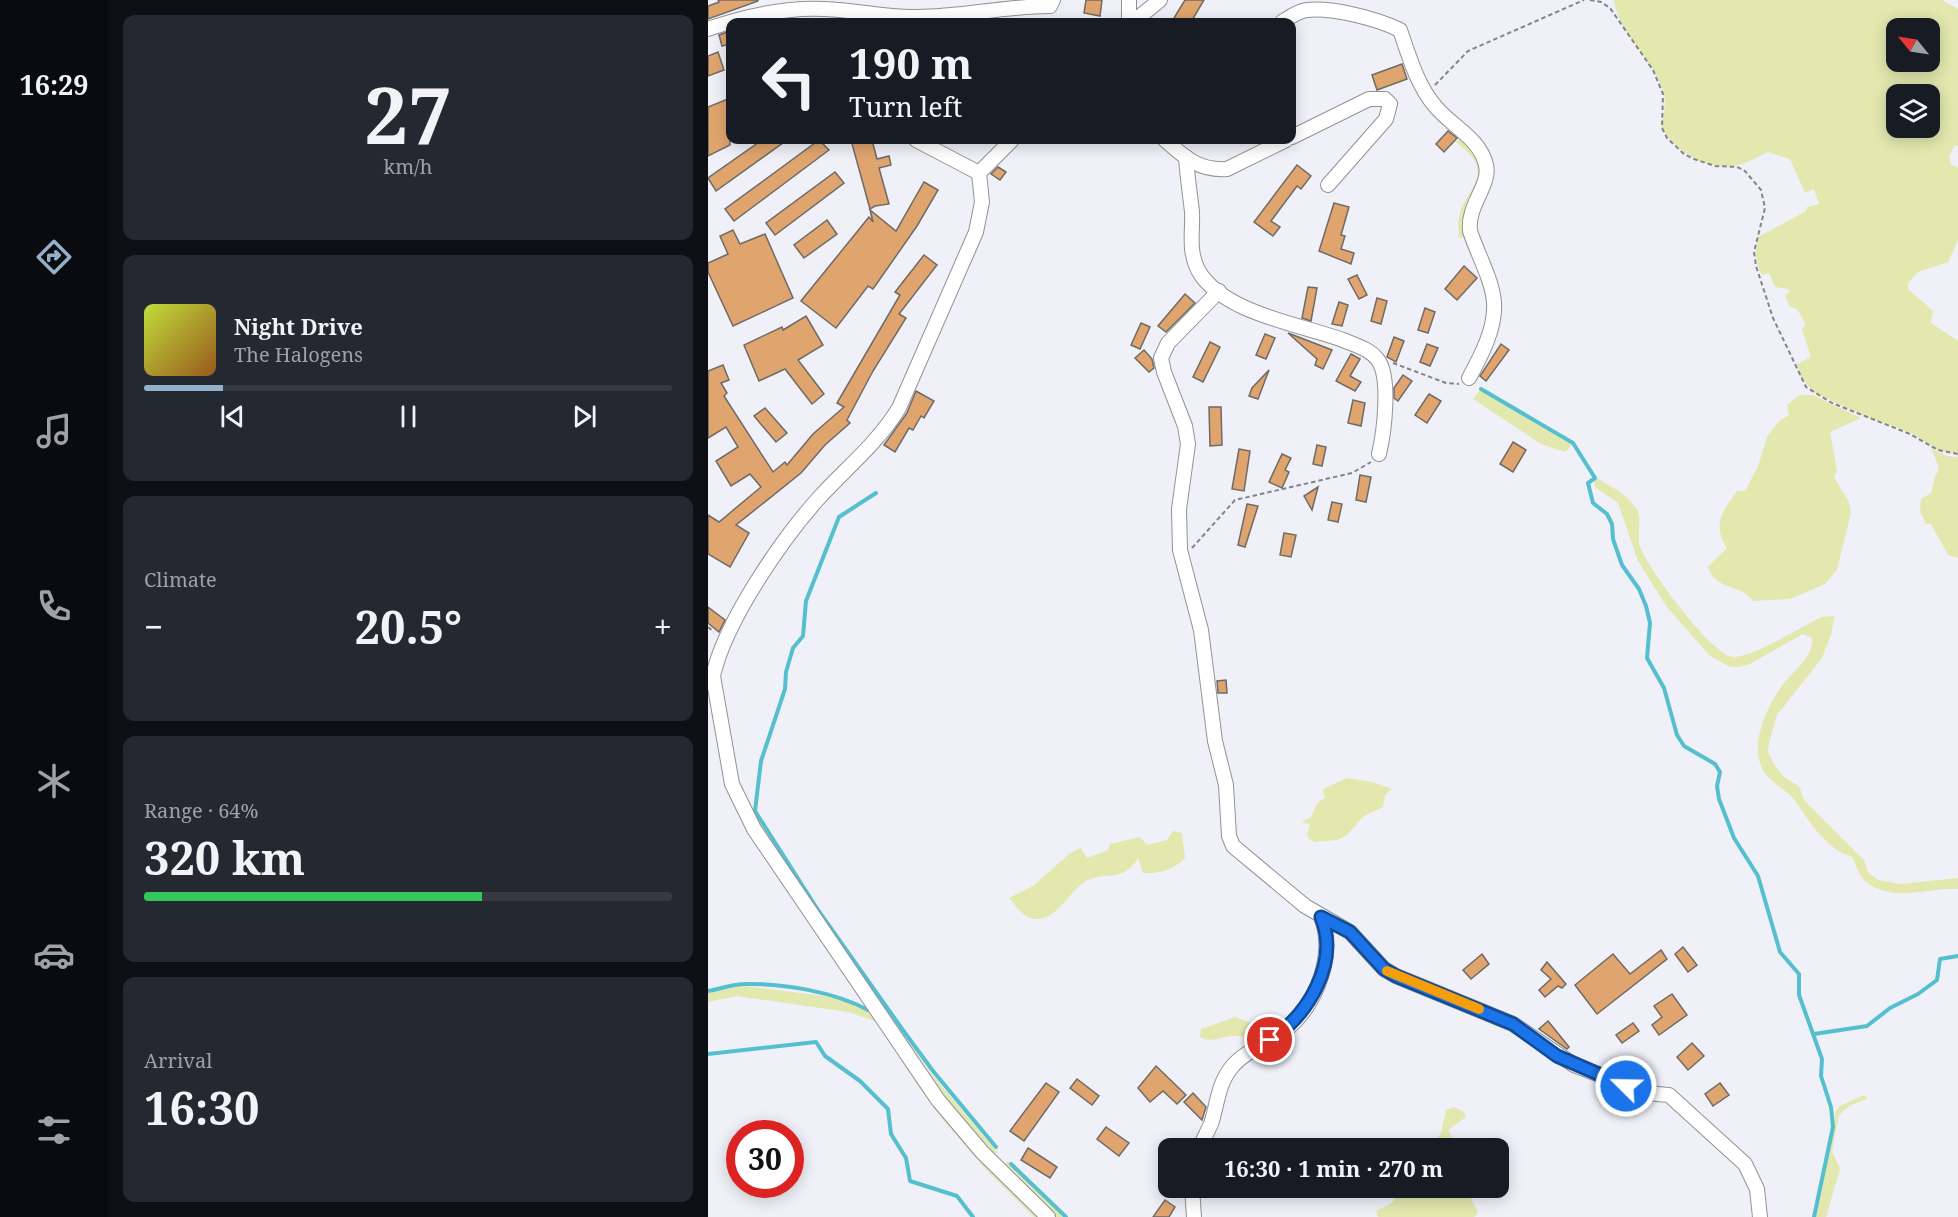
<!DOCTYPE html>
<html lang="en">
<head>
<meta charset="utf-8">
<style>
	:root { --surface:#171b24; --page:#242831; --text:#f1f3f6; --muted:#9ea1a6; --line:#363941; --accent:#93afc9 }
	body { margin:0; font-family:"Noto Serif",serif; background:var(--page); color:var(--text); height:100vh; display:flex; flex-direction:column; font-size:22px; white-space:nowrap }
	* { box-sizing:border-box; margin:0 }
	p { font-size:20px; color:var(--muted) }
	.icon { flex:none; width:33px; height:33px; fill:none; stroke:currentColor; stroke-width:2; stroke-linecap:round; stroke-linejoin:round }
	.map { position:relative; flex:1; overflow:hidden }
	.panel { display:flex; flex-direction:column; gap:15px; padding:15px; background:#0d0f14; width:600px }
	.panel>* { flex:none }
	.hud { position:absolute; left:18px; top:18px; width:570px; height:126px; border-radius:12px; box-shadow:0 3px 15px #0003; background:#171b24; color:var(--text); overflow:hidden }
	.needle { width:39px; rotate:300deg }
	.buttons { position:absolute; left:1178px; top:18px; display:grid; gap:12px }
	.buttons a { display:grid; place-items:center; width:54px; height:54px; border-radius:12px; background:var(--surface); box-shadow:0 3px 15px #0003; font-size:30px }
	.speed { position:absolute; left:18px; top:1120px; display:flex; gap:12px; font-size:30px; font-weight:700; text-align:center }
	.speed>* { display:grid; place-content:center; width:78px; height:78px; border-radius:50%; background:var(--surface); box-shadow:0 3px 15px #0003; line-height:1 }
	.speed .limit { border:9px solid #d22; background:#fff; color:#111 }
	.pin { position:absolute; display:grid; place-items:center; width:51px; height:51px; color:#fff; margin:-26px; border:3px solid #fff; border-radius:50%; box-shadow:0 2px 6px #0007 }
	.me { position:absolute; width:66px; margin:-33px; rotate:293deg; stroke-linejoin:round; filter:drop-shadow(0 0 4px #0008) }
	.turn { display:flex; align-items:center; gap:21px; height:126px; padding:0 24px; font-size:27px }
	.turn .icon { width:78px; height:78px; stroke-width:2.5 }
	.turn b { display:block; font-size:42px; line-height:51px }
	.big { font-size:45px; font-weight:700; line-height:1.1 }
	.panel .card { flex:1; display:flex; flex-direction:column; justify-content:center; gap:9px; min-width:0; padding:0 21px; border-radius:12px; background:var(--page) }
	.panel .dial { align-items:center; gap:0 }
	.dial b { font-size:78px; line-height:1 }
	.song { display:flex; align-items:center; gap:18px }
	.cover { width:72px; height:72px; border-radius:9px; background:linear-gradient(135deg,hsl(70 70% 55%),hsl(30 70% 35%)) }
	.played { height:6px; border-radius:3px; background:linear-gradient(90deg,var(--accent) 15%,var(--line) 15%) }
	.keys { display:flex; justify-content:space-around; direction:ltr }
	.heat { display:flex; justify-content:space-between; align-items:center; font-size:33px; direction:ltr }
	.charge { height:9px; border-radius:4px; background:linear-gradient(90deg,#34c759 64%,var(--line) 0) }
	.trip { position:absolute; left:450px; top:1138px; width:351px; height:60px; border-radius:12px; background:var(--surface); box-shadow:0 3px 15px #0003; font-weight:700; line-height:60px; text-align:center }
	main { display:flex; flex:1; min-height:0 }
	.menu { display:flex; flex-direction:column; width:108px; justify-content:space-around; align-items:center; background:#090b0e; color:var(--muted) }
	.menu .icon { width:42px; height:42px }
	.menu .active { color:var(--accent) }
	.menu b { font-size:27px; color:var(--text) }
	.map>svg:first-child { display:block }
</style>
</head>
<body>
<main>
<nav class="menu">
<b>16:29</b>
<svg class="icon active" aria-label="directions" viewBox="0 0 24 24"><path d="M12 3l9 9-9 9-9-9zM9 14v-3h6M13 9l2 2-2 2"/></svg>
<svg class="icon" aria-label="music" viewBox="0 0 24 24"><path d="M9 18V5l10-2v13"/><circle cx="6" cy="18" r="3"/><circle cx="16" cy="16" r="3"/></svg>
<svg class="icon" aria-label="phone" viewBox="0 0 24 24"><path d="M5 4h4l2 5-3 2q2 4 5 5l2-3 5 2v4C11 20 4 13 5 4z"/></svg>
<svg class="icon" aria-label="climate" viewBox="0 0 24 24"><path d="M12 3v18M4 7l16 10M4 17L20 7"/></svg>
<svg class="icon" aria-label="car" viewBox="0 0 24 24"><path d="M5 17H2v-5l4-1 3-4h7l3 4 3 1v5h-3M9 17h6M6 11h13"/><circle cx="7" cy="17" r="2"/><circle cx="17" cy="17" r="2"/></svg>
<svg class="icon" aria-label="filters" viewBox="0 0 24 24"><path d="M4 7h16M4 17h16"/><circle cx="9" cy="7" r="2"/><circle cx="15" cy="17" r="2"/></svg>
</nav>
<section class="panel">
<div class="card dial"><b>27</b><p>km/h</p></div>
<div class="card">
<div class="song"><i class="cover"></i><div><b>Night Drive</b><p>The Halogens</p></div></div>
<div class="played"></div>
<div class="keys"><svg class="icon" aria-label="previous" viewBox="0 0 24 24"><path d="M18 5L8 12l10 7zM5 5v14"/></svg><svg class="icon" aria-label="pause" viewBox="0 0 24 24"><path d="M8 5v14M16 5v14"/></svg><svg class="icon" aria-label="next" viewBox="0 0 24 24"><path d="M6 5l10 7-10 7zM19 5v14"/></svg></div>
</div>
<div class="card"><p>Climate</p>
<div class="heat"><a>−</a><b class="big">20.5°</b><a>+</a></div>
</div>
<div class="card"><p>Range · 64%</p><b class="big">320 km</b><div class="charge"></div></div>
<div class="card"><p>Arrival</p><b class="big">16:30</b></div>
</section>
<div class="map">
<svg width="1250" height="1217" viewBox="0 0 1250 1217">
	<rect width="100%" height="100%" fill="#f0f1f8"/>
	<g fill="#e2e8ae" fill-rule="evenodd">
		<path d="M 906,0 L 1234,0 L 1250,9 L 1250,145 L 1246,146 L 1241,157 L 1243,164 L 1250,168 L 1250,240 L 1240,262 L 1210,272 L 1200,283 L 1200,289 L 1225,311 L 1223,323 L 1250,341 L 1250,453 L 1230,450 L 1203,433 L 1154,415 L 1107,393 L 1093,378 L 1089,364 L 1103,357 L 1094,329 L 1098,324 L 1089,309 L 1082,307 L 1077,295 L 1082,292 L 1080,289 L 1067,287 L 1061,273 L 1054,275 C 1047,262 1047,251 1050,237 L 1098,211 L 1099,207 L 1111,204 L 1106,189 L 1097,193 L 1082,159 L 1060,152 C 1051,156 1040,163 1030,165 C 1002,172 967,152 954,128 C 954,117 959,106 956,95 C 947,59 911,36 906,0 ZM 1188,28 L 1221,28 L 1221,62 L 1188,62 ZM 1188,94 L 1221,94 L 1221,128 L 1188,128 Z"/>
		<path d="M 756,136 L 776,166 L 759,239 L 751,237 C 751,231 749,224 751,217 C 760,184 790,174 748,142 Z"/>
		<path d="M 772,390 L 864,445 L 857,452 L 833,444 L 765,399 Z"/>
		<path d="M 1091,395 L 1105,395 L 1153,418 L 1122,432 L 1129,471 L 1126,477 L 1141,502 L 1143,513 L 1129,570 L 1117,584 L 1082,599 L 1045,601 C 1033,584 1007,590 1000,567 L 1019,548 C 1004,524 1014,512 1029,491 L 1037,491 L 1050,466 L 1059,437 L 1071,421 L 1081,415 L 1079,405 Z"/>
		<path d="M 1223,448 L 1239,456 L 1250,457 L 1250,558 L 1240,555 L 1223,524 L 1218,524 L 1212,511 L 1213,499 L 1223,493 L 1227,476 L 1230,472 L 1230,465 Z"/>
		<path d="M 889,478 C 907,490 914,490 928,508 C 935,518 929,532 931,544 C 937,565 1005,658 1026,657 C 1048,656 1092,627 1114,617 L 1126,616 L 1124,632 L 1114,658 L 1069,715 L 1061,743 L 1060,752 L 1067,766 L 1076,777 L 1091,786 L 1096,800 L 1156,860 L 1160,872 L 1170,880 L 1193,884 L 1250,878 L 1250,889 C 1220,887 1184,904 1157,881 C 1149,874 1149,864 1143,856 C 1120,851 1101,822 1089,803 C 1079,789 1061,783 1054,768 C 1042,743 1059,707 1073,687 C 1085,670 1105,660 1104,638 L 1095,634 L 1040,665 L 1029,667 L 1020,666 L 1002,656 L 958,606 L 930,561 L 910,503 L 887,487 L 886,480 Z"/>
		<path d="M 639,778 L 664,782 L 684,789 L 677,795 L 675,807 L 656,816 L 639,835 L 629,840 L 607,842 L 601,839 L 599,834 L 602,825 L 594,822 L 603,817 L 610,802 L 617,798 L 615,789 Z"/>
		<path d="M 35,802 L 47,808 L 46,812 C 89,882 136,949 183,1015 L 180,1016 Z"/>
		<path d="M 465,831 L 474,833 L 477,858 C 465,870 452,874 435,873 L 430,858 C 414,884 399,870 378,881 C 361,891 349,921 326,919 C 315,918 308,906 301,898 L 325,886 L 361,854 L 373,848 L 379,858 L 400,850 L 402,844 L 432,837 L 439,845 L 459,840 Z"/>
		<path d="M 35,986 L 117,996 L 140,1002 L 167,1015 L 336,1217 L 326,1217 L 279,1171 L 232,1116 L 207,1082 L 169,1022 L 140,1012 L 29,996 L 0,1002 L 0,993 Z"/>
		<path d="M 527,1017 L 568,1032 C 555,1040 540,1036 525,1036 C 513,1036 504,1044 492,1037 L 493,1029 Z"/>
		<path d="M 186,1020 L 221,1071 L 290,1153 L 282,1152 L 234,1098 L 181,1023 Z"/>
		<path d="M 1156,1095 L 1159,1099 L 1141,1106 L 1131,1115 L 1124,1151 L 1132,1169 L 1118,1217 L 1108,1217 L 1128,1111 L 1132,1106 Z"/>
		<path d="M 746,1107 L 756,1112 L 758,1117 L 740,1130 L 750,1149 L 722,1149 L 733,1133 L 738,1110 Z"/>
		<path d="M 300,1161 L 355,1217 L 345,1217 L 296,1165 Z"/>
		<path d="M 694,1188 L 758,1188 L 770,1213 L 766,1217 L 670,1217 L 668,1211 L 684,1203 Z"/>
	</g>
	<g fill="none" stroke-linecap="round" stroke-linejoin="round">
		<g stroke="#55bfd0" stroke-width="4">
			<path d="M 773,389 L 865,443 L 887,478 L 880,483 L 885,503 L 899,514 L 904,524 L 905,539 L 914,565 L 931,589 L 938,606 L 942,623 L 939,658 L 956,688 L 969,735 L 976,746 L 1007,764 L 1012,772 L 1009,786 L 1011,799 L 1026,838 L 1050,876 L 1072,952 L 1091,974 L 1091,995 L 1114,1059 L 1113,1076 L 1123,1107 L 1125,1127 L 1106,1217"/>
			<path d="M 168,493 L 131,517 L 98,601 L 95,636 L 85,648 L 78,672 L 77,689 L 53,761 L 47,811 L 110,910 L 197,1033 L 225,1071 L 288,1147"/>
			<path d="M 0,991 C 12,989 25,984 37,984 C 74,983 127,992 160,1010"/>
			<path d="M 1106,1034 L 1159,1026 L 1182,1008 L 1210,994 L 1229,980 L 1232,959 L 1250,956"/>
			<path d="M 0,1054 L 108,1042 L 117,1056 L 152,1081 L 180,1109 L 183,1134 L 198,1158 L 202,1181 L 249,1196 L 265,1217"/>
			<path d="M 303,1164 L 358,1217"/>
		</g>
	</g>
	<g fill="#e0a56e" stroke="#6f6a65" stroke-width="1.5">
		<path d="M 10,0 L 50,0 L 50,1 L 0,19 L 0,6 L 11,2 Z"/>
		<path d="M 378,0 L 394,0 L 392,16 L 376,13 Z"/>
		<path d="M 477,0 L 496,0 L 483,22 L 473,22 L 466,18 Z"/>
		<path d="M 22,31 L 22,44 L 14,46 L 11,35 Z"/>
		<path d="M 10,52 L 16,70 L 0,76 L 0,56 Z"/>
		<path d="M 694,64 L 699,79 L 669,90 L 664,75 Z"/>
		<path d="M 22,98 L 22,145 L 0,156 L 0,107 Z"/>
		<path d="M 740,131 L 749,138 L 736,152 L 728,144 Z"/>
		<path d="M 54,140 L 79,140 L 8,191 L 0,178 Z"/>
		<path d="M 111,140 L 121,150 L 26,221 L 17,209 Z"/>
		<path d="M 143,140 L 164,140 L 169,159 L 181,156 L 183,165 L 171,168 L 181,204 L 167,206 L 162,209 Z"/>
		<path d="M 589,165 L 603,176 L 593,189 L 589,186 L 563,221 L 572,227 L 565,236 L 546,222 Z"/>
		<path d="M 290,167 L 298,172 L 292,180 L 283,174 Z"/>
		<path d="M 127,172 L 136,183 L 67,235 L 58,223 Z"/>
		<path d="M 216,182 L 230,190 L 209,226 L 165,289 L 160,286 L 128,328 L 93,301 L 161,217 L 165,222 L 162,210 L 188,231 Z"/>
		<path d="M 626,203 L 641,207 L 633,235 L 637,236 L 633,249 L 646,253 L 643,264 L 611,251 Z"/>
		<path d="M 119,220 L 129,234 L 96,258 L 86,245 Z"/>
		<path d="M 25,230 L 32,244 L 57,234 L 85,298 L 25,326 L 0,272 L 0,263 L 20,254 L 12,236 Z"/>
		<path d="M 216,255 L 229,265 L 191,314 L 198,318 L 165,371 L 139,420 L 142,423 L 117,445 L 93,473 L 28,525 L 41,533 L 22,567 L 0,554 L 0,515 L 11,522 L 53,487 L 42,474 L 23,486 L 8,461 L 30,447 L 18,427 L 0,438 L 0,371 L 15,365 L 21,380 L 13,383 L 19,393 L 16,396 L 65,472 L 77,462 L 79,465 L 105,434 L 136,407 L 129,403 L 192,295 L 187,292 Z"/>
		<path d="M 756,266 L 769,278 L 749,300 L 737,289 Z"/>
		<path d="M 649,275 L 659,295 L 651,299 L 640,279 Z"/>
		<path d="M 600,287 L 609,288 L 603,321 L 594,318 Z"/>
		<path d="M 477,294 L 487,303 L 458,332 L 450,326 Z"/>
		<path d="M 669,298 L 679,301 L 673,324 L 663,321 Z"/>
		<path d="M 631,302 L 640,305 L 634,326 L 624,324 Z"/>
		<path d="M 717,308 L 727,312 L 720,333 L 710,330 Z"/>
		<path d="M 98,316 L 115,345 L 90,360 L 116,394 L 104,404 L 77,369 L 51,381 L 36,345 L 74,327 L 75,330 Z"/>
		<path d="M 433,323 L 442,327 L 432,349 L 423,345 Z"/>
		<path d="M 580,333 L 624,350 L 615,369 L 607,365 L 609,359 Z"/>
		<path d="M 557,334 L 567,338 L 558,359 L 548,355 Z"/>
		<path d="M 686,337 L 696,341 L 688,362 L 679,357 Z"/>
		<path d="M 502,342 L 512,347 L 495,382 L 485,377 Z"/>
		<path d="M 719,344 L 730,348 L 722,366 L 712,362 Z"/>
		<path d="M 793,344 L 801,350 L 778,381 L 772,376 Z"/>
		<path d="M 436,350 L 444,359 L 446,368 L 441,372 L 427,358 Z"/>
		<path d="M 643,354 L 652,359 L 642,376 L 653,382 L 647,391 L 628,381 Z"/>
		<path d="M 561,370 L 550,399 L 541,396 L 544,388 Z"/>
		<path d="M 695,375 L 704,381 L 690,401 L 686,398 L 686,388 Z"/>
		<path d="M 208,391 L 226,401 L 216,418 L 213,416 L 205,430 L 201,428 L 187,452 L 176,445 L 199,413 Z"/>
		<path d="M 721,394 L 733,401 L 719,423 L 707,415 Z"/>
		<path d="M 645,400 L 657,403 L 653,426 L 640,423 Z"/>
		<path d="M 501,407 L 513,407 L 514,445 L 502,446 Z"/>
		<path d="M 57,408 L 79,433 L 68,442 L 46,416 Z"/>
		<path d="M 805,442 L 818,450 L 805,472 L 792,464 Z"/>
		<path d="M 609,445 L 618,447 L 614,466 L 605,464 Z"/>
		<path d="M 531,449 L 542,451 L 536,491 L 524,489 Z"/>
		<path d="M 574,454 L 583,458 L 577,470 L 581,472 L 574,488 L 561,482 Z"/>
		<path d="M 652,475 L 663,477 L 658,502 L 648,500 Z"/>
		<path d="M 610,487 L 604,510 L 596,496 Z"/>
		<path d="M 624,502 L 634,504 L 630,522 L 620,520 Z"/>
		<path d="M 539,504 L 550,506 L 537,547 L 530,545 Z"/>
		<path d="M 576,533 L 588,535 L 583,557 L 572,555 Z"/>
		<path d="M 0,607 L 17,620 L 11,632 L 0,623 Z"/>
		<path d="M 518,680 L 519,693 L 510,693 L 509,681 Z"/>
		<path d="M 975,947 L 989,965 L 980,972 L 967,954 Z"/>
		<path d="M 953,950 L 959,959 L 889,1014 L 867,985 L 905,954 L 922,974 Z"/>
		<path d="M 774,954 L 781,964 L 763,979 L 755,970 Z"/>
		<path d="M 839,962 L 858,984 L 854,988 L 850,986 L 837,997 L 831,990 L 843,979 L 833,970 Z"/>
		<path d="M 964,994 L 979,1015 L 951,1035 L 944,1025 L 954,1017 L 946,1006 Z"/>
		<path d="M 840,1021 L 861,1047 L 859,1049 L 831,1029 Z"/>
		<path d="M 925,1023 L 931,1031 L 914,1043 L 908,1035 Z"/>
		<path d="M 984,1043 L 996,1056 L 980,1070 L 969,1057 Z"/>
		<path d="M 448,1066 L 478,1095 L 469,1104 L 455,1091 L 442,1102 L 430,1088 Z"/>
		<path d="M 369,1079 L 391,1096 L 384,1105 L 362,1088 Z"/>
		<path d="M 338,1083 L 351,1092 L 316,1141 L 302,1131 Z"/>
		<path d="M 1012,1083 L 1021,1095 L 1005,1106 L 997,1094 Z"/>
		<path d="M 485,1093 L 498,1107 L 494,1120 L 476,1102 Z"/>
		<path d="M 398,1127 L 421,1143 L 411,1156 L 389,1139 Z"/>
		<path d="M 320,1148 L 349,1167 L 342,1178 L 313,1160 Z"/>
		<path d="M 457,1200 L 467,1207 L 461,1217 L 445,1217 Z"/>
	</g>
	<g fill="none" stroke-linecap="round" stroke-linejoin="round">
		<defs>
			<g id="street">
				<path d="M 421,22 L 421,0"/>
				<path d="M 425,22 L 452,0"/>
				<path d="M 574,22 C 582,17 590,11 599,10 C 624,7 670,19 692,30 C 701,56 709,85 727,106 C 743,126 772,138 778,165 C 783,185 759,205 762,231 C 769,253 784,279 786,302 C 788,328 773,356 761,378"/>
				<path d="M 0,29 C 38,16 77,7 117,9 C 148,10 178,18 209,17 C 254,17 297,6 342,6 L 345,0"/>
				<path d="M 584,137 L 661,99 L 677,99 L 682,104 L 678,119 L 620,185"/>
				<path d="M 208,140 L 271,173"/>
				<path d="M 304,140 L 271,173 L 274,202 L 268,232 L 191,408 C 169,444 137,469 109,500 C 72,542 17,622 5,676 L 24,784 L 46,829 L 230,1100 L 274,1152 L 340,1217"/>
				<path d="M 457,140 C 476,157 491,171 519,169 L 578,140"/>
				<path d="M 478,157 C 479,175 482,193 484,212 C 485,232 480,250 490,270 C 514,313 591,324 635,340 C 647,345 662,349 670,360 C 683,378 676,433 671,454"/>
				<path d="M 511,291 L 460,343 L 453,358 L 456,372 L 477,426 L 480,444 L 471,509 L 472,550 L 493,630 L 507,741 L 518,785 L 521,836 L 525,846 L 597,906 L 642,932 L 676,969 L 688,976 L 805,1024 L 866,1065 L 938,1093 L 961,1095 L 1037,1164 L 1049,1189 L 1052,1217"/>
				<path d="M 491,1149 C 495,1141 499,1132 503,1124 C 509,1106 510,1084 523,1068 C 537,1050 562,1043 579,1029 C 609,1004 628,953 613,917"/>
				<path d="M 484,1188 L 486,1217"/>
			</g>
		</defs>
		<use href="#street" stroke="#919298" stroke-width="16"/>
		<g stroke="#838489" stroke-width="2" stroke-dasharray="4.5 3" stroke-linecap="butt">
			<path d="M 882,0 L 893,2 L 902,8 L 945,70 L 955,94 L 954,128 L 959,138 L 976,154 L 986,159 L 1007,166 L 1029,167 L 1036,170 L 1053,190 L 1057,208 L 1046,252 L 1048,266 L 1065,318 L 1098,387 L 1124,403 L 1202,434 L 1230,450 L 1250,454"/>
			<path d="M 727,85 L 760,51 L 876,0"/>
			<path d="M 685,363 L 738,383 L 751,384"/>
			<path d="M 484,548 L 527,500 L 644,473 L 663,462"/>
			<path d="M 0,627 L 6,632"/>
		</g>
		<use href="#street" stroke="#fff" stroke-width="14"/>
	</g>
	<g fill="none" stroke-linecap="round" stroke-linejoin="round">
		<defs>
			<path id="route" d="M 562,1040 C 600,1015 632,963 613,917 L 642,932 L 676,969 L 688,976 L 805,1024 L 849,1056 L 918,1086"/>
		</defs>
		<use href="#route" stroke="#114b97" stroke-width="15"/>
		<use href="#route" stroke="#1a73e8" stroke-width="10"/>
		<path stroke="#f59e0b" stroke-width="10" d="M 679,971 L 771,1009"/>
	</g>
</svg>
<div class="buttons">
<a><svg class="needle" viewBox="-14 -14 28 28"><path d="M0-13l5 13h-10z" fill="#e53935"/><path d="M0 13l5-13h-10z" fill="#9ea1a6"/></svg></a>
<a><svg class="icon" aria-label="layers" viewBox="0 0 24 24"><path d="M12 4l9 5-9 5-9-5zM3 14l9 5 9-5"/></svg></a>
</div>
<div class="speed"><div class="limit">30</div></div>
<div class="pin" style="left:562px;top:1040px;background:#d93025"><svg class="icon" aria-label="arrive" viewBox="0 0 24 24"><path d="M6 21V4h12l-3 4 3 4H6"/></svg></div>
<svg class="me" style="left:918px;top:1086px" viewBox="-20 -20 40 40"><circle r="17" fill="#1a73e8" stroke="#fff" stroke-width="3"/><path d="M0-11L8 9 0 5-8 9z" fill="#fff"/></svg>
<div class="trip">16:30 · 1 min · 270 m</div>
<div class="hud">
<div class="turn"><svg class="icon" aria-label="left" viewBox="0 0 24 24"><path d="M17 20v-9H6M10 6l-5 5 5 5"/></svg><div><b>190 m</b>Turn left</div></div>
</div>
</div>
</main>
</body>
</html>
